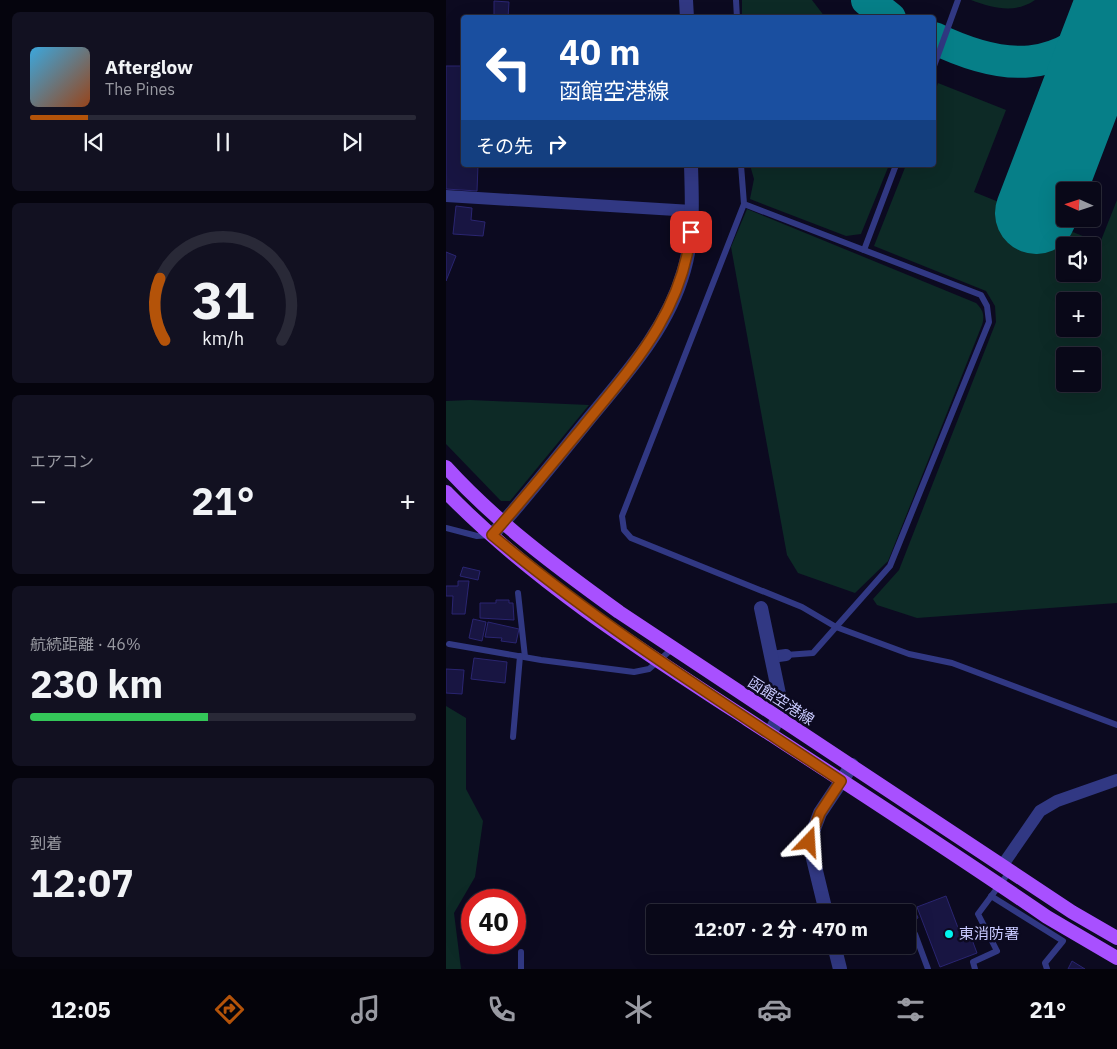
<!DOCTYPE html>
<html lang="ja">
<head>
<meta charset="utf-8">
<style>
	:root { --surface:#090818; --page:#121121; --text:#f1f3f6; --muted:#999aa2; --line:#292937; --accent:#b45309 }
	body { margin:0; font-family:"IBM Plex Sans","Noto Sans JP",sans-serif; background:var(--page); color:var(--text); height:100vh; display:flex; flex-direction:column; font-size:19px; white-space:nowrap }
	* { box-sizing:border-box; margin:0 }
	p { font-size:16px; color:var(--muted) }
	.icon { flex:none; width:28px; height:28px; fill:none; stroke:currentColor; stroke-width:2; stroke-linecap:round; stroke-linejoin:round }
	.map { position:relative; flex:1; overflow:hidden }
	.panel { display:flex; flex-direction:column; gap:12px; padding:12px; background:#05040d; width:446px }
	.panel>* { flex:none }
	.banner { position:absolute; left:15px; top:15px; width:475px; height:152px; border-radius:5px; box-shadow:0 5px 20px #0002,0 0 0 1px var(--line); background:#1a4fa0; color:#fff; overflow:hidden }
	.needle { width:32px; rotate:273deg }
	.tools { position:absolute; left:610px; top:182px; display:grid; gap:10px }
	.tools a { display:grid; place-items:center; width:45px; height:45px; border-radius:5px; background:var(--surface); box-shadow:0 5px 20px #0002,0 0 0 1px var(--line); font-size:25px }
	.speed { position:absolute; left:15px; top:889px; display:flex; gap:10px; font-size:25px; font-weight:700; text-align:center }
	.speed>* { display:grid; place-content:center; width:65px; height:65px; border-radius:50%; background:var(--surface); box-shadow:0 5px 20px #0002,0 0 0 1px var(--line); line-height:1 }
	.speed .limit { border:8px solid #d22; background:#fff; color:#111 }
	.pin { position:absolute; display:grid; place-items:center; width:42px; height:42px; color:#fff; margin:-21px; border-radius:10px; box-shadow:0 2px 8px #0006 }
	.me { position:absolute; width:55px; margin:-28px; rotate:20deg; stroke-linejoin:round; filter:drop-shadow(0 0 4px #0008) }
	.turn { display:flex; align-items:center; gap:18px; height:105px; padding:0 15px; font-size:22px }
	.turn .icon { width:65px; height:65px; stroke-width:2.5 }
	.turn b { display:block; font-size:35px; line-height:42px }
	.then { display:flex; align-items:center; height:48px; padding:0 15px; background:#0003; gap:10px; font-size:19px }
	.big { font-size:38px; font-weight:800; line-height:1.1 }
	.panel .widget { flex:1; display:flex; flex-direction:column; justify-content:center; gap:8px; min-width:0; padding:0 18px; border-radius:8px; background:var(--page) }
	.panel .dial { align-items:center; gap:0 }
	.dial svg { height:130px; overflow:visible; fill:none; stroke:var(--line); stroke-width:7; stroke-linecap:round; text-anchor:middle }
	.dial text { fill:var(--text); stroke:none }
	.song { display:flex; align-items:center; gap:15px }
	.cover { width:60px; height:60px; border-radius:8px; background:linear-gradient(135deg,hsl(200 70% 55%),hsl(20 70% 35%)) }
	.played { height:5px; border-radius:2px; background:linear-gradient(90deg,var(--accent) 15%,var(--line) 15%) }
	.keys { display:flex; justify-content:space-around; direction:ltr }
	.heat { display:flex; justify-content:space-between; align-items:center; font-size:28px; direction:ltr }
	.charge { height:8px; border-radius:4px; background:linear-gradient(90deg,#34c759 46%,var(--line) 0) }
	.trip { position:absolute; left:200px; top:904px; width:270px; height:50px; border-radius:5px; background:var(--surface); box-shadow:0 5px 20px #0002,0 0 0 1px var(--line); font-weight:800; line-height:50px; text-align:center }
	.menu { display:flex; height:80px; justify-content:space-around; align-items:center; background:#04030a; color:var(--muted) }
	.menu .icon { width:35px; height:35px }
	.menu .active { color:var(--accent) }
	.menu b { font-size:22px; color:var(--text) }
	main { display:flex; flex:1; min-height:0 }
	.map>svg:first-child { display:block }
</style>
</head>
<body>
<main>
<section class="panel">
<div class="widget">
<div class="song"><i class="cover"></i><div><b>Afterglow</b><p>The Pines</p></div></div>
<div class="played"></div>
<div class="keys"><svg class="icon" aria-label="previous" viewBox="0 0 24 24"><path d="M18 5L8 12l10 7zM5 5v14"/></svg><svg class="icon" aria-label="pause" viewBox="0 0 24 24"><path d="M8 5v14M16 5v14"/></svg><svg class="icon" aria-label="next" viewBox="0 0 24 24"><path d="M6 5l10 7-10 7zM19 5v14"/></svg></div>
</div>
<div class="widget dial"><svg viewBox="0 0 100 80">
<path d="M14 69A42 42 0 1 1 86 69"/>
<path d="M14 69A42 42 0 0 1 11 31" stroke="#b45309"/>
<text x="50" y="56" font-size="32" font-weight="700">31</text>
<text x="50" y="72" font-size="11">km/h</text>
</svg></div>
<div class="widget"><p>エアコン</p>
<div class="heat"><a>−</a><b class="big">21°</b><a>+</a></div>
</div>
<div class="widget"><p>航続距離 · 46%</p><b class="big">230 km</b><div class="charge"></div></div>
<div class="widget"><p>到着</p><b class="big">12:07</b></div>
</section>
<div class="map">
<svg width="671" height="969" viewBox="0 0 671 969">
	<rect width="100%" height="100%" fill="#0c0a20"/>
	<g fill="#0d2a26" fill-rule="evenodd">
		<path d="M 296,0 L 366,0 L 379,17 L 296,17 Z"/>
		<path d="M 525,0 L 589,0 C 569,14 547,8 525,0 Z"/>
		<path d="M 492,83 L 560,110 L 528,192 L 654,243 L 671,200 L 671,603 L 471,618 L 431,605 L 427,599 L 453,570 L 550,322 L 549,306 L 540,291 L 428,246 L 460,165 L 488,165 L 488,95 ZM 646,246 L 646,274 L 619,274 L 619,246 ZM 646,301 L 646,329 L 619,329 L 619,301 ZM 646,356 L 646,384 L 619,384 L 619,356 Z"/>
		<path d="M 304,165 L 443,165 L 415,234 L 400,236 L 304,199 L 308,179 Z"/>
		<path d="M 301,209 L 530,303 C 537,310 539,315 536,325 L 442,561 L 409,593 L 352,573 L 341,555 L 285,247 Z"/>
		<path d="M 24,400 L 143,405 L 64,501 L 55,501 L 0,444 L 0,401 Z"/>
		<path d="M 0,706 L 20,718 L 20,789 L 37,821 L 29,877 L 8,913 L 15,969 L 0,969 Z"/>
	</g>
	<g fill="none" stroke-linecap="round" stroke-linejoin="round">
		<g stroke="#067f88" stroke-width="32">
			<path d="M 421,0 L 444,18"/>
			<path d="M 488,38 C 558,72 614,75 667,12"/>
		</g>
		<path stroke="#067f88" stroke-width="82" d="M 590,213 L 671,1"/>
	</g>
	<g fill="#181542" stroke="#2a2571">
		<path d="M 48,1 L 63,2 L 62,18 L 48,18 Z"/>
		<path d="M 0,66 L 18,66 L 18,165 L 32,165 L 31,191 L 0,189 Z"/>
		<path d="M 10,206 L 26,208 L 25,220 L 39,222 L 37,236 L 7,234 Z"/>
		<path d="M 0,252 L 10,256 L 0,281 Z"/>
		<path d="M 17,567 L 34,571 L 32,580 L 14,576 Z"/>
		<path d="M 12,581 L 23,581 L 19,614 L 6,614 L 7,596 L 0,596 L 0,586 L 12,586 Z"/>
		<path d="M 50,600 L 63,600 L 63,603 L 67,603 L 68,620 L 34,618 L 34,603 L 50,603 Z"/>
		<path d="M 27,619 L 40,622 L 36,641 L 23,638 Z"/>
		<path d="M 42,622 L 73,629 L 70,643 L 55,641 L 56,638 L 39,637 Z"/>
		<path d="M 28,658 L 61,662 L 59,683 L 25,679 Z"/>
		<path d="M 0,669 L 18,670 L 16,694 L 0,693 Z"/>
		<path d="M 500,896 L 517,941 L 525,937 L 531,953 L 494,967 L 471,907 Z"/>
		<path d="M 468,908 L 472,918 L 461,923 L 461,912 L 456,912 Z"/>
		<path d="M 626,961 L 639,969 L 622,969 Z"/>
	</g>
	<g fill="none" stroke-linecap="round" stroke-linejoin="round">
		<g stroke="#313883" stroke-width="6">
			<path d="M 290,0 L 291,18"/>
			<path d="M 488,66 L 512,0"/>
			<path d="M 295,165 L 298,204 L 535,295 L 541,306 L 543,322 L 444,566 L 367,653 L 340,655"/>
			<path d="M 298,204 L 176,516 L 178,530 L 185,538 L 356,607 L 390,627 L 463,654 L 506,663 L 671,725"/>
			<path d="M 418,250 L 450,165"/>
			<path d="M 0,528 L 31,536 L 44,535"/>
			<path d="M 72,593 L 79,657"/>
			<path d="M 3,644 L 95,660 L 188,672 L 203,669 L 226,649"/>
			<path d="M 67,737 L 74,656"/>
			<path d="M 545,896 L 617,941 L 599,963 L 601,969"/>
			<path d="M 469,934 L 482,969"/>
			<path d="M 75,952 L 75,969"/>
			<path d="M 529,969 L 527,962 L 551,951 L 532,914 L 564,871"/>
		</g>
		<g stroke="#313883" stroke-width="12">
			<path d="M 0,196 L 246,211"/>
			<path d="M 325,657 L 340,655"/>
			<path d="M 556,866 L 594,811 L 611,801 L 671,780"/>
		</g>
		<g stroke="#313883" stroke-width="14">
			<path d="M 240,0 L 241,18"/>
			<path d="M 46,535 C 78,500 108,462 138,425 C 177,377 221,331 238,270 C 248,236 246,200 245,165"/>
			<path d="M 315,608 L 333,694 L 332,718 L 324,734"/>
			<path d="M 380,912 L 363,842 L 374,813 L 406,765"/>
			<path d="M 388,945 L 394,969"/>
		</g>
		<g stroke="#a850ff" stroke-width="14">
			<path d="M 0,467 C 51,523 112,568 173,612 L 626,912 L 671,938"/>
			<path d="M 0,492 C 88,582 196,651 301,719 C 401,784 502,849 601,917 L 671,958"/>
		</g>
	</g>
	<g fill="none" stroke-linecap="round" stroke-linejoin="round">
		<defs>
			<path id="route" d="M 245,232 C 235,315 186,366 136,428 C 106,464 77,500 46,535 C 156,627 276,702 395,781 L 374,813 L 363,842"/>
		</defs>
		<use href="#route" stroke="#753606" stroke-width="12"/>
		<use href="#route" stroke="#b45309" stroke-width="9"/>
	</g>
	<circle fill="#00f4ef" stroke="#0c0a20" stroke-width="2" cx="503" cy="934" r="5"/>
	<g text-anchor="middle" stroke-width="5" stroke-linejoin="round" paint-order="stroke">
		<g font-size="15" fill="#c9caff" stroke="#0c0a20">
			<text transform="translate(335 701) rotate(33)" y="5">函館空港線</text>
		</g>
		<g font-size="15" fill="#c9caff" stroke="#0c0a20" text-anchor="start">
			<text x="513" y="939">東消防署</text>
		</g>
	</g>
</svg>
<div class="tools">
<a><svg class="needle" viewBox="-14 -14 28 28"><path d="M0-13l5 13h-10z" fill="#e53935"/><path d="M0 13l5-13h-10z" fill="#999aa2"/></svg></a>
<a><svg class="icon" aria-label="sound" viewBox="0 0 24 24"><path d="M4 9h4l5-4v14l-5-4H4zM17 9q2 3 0 6"/></svg></a>
<a>+</a>
<a>−</a>
</div>
<div class="speed"><div class="limit">40</div></div>
<div class="pin" style="left:245px;top:232px;background:#d93025"><svg class="icon" aria-label="arrive" viewBox="0 0 24 24"><path d="M6 21V4h12l-3 4 3 4H6"/></svg></div>
<svg class="me" style="left:363px;top:842px" viewBox="-20 -20 40 40"><path d="M0-17L14 15 0 8-14 15z" fill="#b45309" stroke="#fff" stroke-width="4"/></svg>
<div class="trip">12:07 · 2 分 · 470 m</div>
<div class="banner">
<div class="turn"><svg class="icon" aria-label="left" viewBox="0 0 24 24"><path d="M17 20v-9H6M10 6l-5 5 5 5"/></svg><div><b>40 m</b>函館空港線</div></div>
<div class="then">その先<svg class="icon" aria-label="right" viewBox="0 0 24 24"><path d="M7 20v-9h11M14 6l5 5-5 5"/></svg></div>
</div>
</div>
</main>
<nav class="menu">
<b>12:05</b>
<svg class="icon active" aria-label="directions" viewBox="0 0 24 24"><path d="M12 3l9 9-9 9-9-9zM9 14v-3h6M13 9l2 2-2 2"/></svg>
<svg class="icon" aria-label="music" viewBox="0 0 24 24"><path d="M9 18V5l10-2v13"/><circle cx="6" cy="18" r="3"/><circle cx="16" cy="16" r="3"/></svg>
<svg class="icon" aria-label="phone" viewBox="0 0 24 24"><path d="M5 4h4l2 5-3 2q2 4 5 5l2-3 5 2v4C11 20 4 13 5 4z"/></svg>
<svg class="icon" aria-label="climate" viewBox="0 0 24 24"><path d="M12 3v18M4 7l16 10M4 17L20 7"/></svg>
<svg class="icon" aria-label="car" viewBox="0 0 24 24"><path d="M5 17H2v-5l4-1 3-4h7l3 4 3 1v5h-3M9 17h6M6 11h13"/><circle cx="7" cy="17" r="2"/><circle cx="17" cy="17" r="2"/></svg>
<svg class="icon" aria-label="filters" viewBox="0 0 24 24"><path d="M4 7h16M4 17h16"/><circle cx="9" cy="7" r="2"/><circle cx="15" cy="17" r="2"/></svg>
<b>21°</b>
</nav>
</body>
</html>
